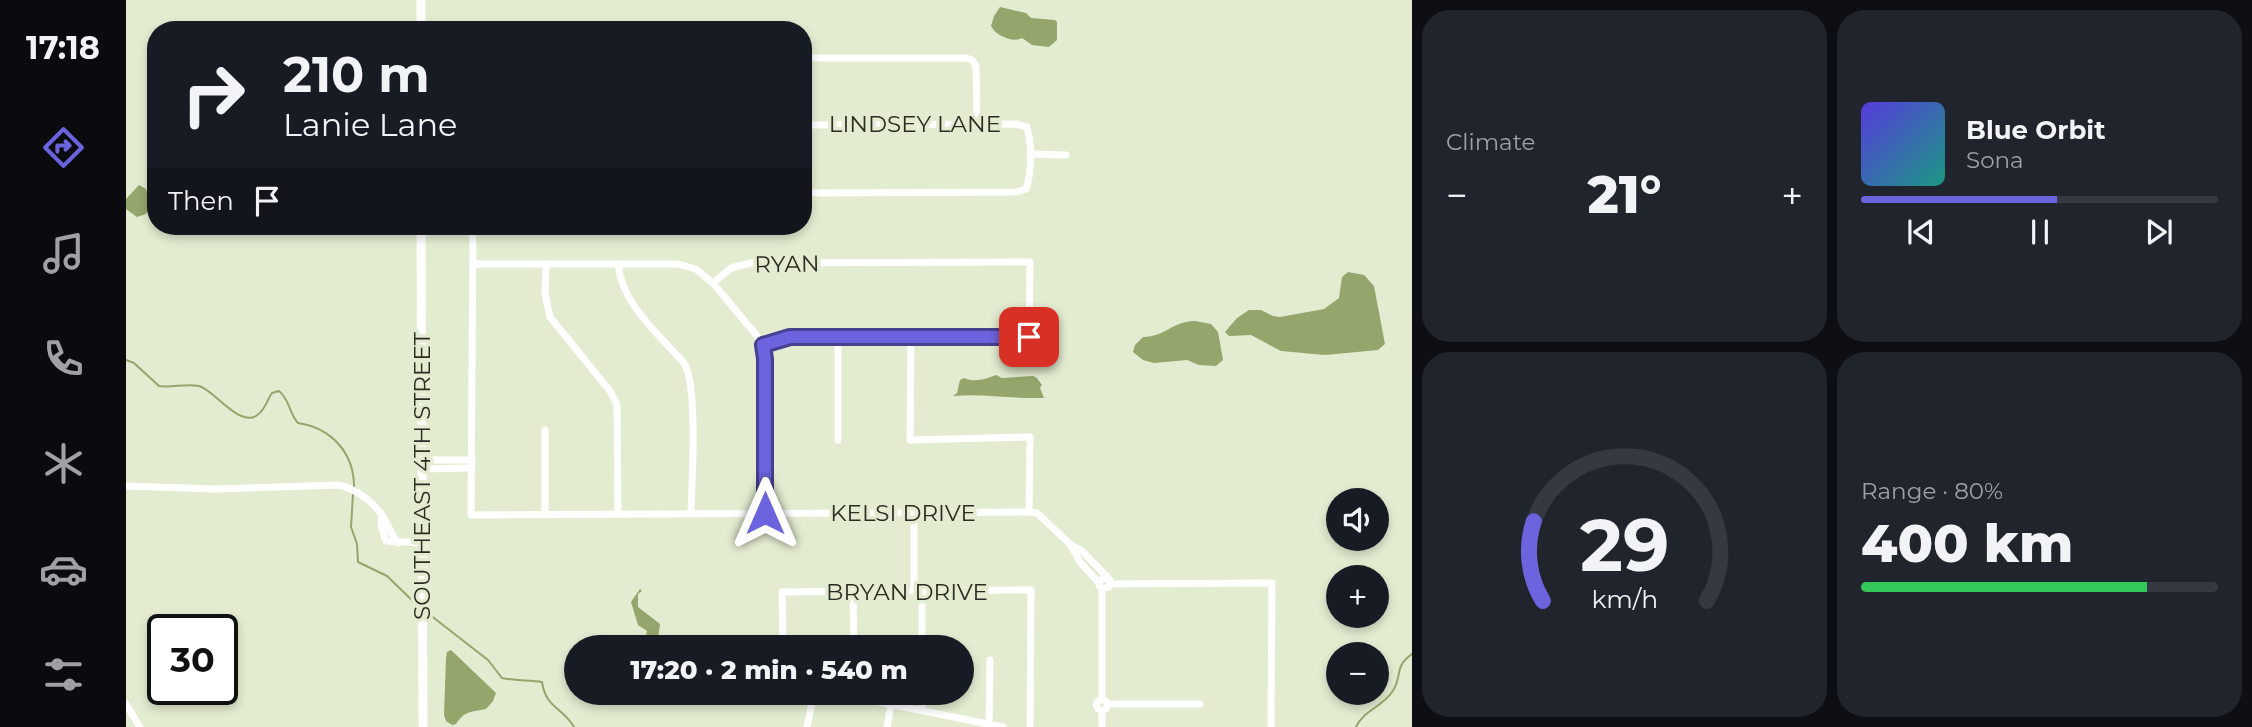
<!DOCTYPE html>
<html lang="en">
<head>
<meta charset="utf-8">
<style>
	:root { --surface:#171b24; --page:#20242c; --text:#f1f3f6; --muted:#9ea1a6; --line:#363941; --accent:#6b64de }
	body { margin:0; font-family:Montserrat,sans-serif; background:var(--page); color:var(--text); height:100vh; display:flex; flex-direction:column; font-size:26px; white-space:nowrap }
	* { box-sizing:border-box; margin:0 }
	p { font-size:23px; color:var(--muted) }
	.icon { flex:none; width:38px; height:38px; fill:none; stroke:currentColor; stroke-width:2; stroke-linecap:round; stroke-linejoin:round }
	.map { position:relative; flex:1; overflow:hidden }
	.details { display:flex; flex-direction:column; gap:10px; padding:10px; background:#0d0f14; width:840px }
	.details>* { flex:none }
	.top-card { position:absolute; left:21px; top:21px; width:665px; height:214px; border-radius:28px; box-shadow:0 4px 10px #0003; background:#171b24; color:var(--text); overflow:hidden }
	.fabs { position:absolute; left:1200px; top:488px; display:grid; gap:14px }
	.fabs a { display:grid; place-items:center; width:63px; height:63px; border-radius:50%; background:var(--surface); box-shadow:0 4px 10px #0003; font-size:35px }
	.speed { position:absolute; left:21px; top:614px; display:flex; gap:14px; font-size:35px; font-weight:700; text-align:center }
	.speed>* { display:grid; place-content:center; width:91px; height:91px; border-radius:50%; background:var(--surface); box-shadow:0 4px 10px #0003; line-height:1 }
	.speed .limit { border:4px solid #111; border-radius:10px; background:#fff; color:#111 }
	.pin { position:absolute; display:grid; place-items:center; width:60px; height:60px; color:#fff; margin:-30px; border-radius:14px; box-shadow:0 4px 10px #0006 }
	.me { position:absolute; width:77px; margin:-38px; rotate:0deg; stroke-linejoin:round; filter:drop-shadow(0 0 5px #0008) }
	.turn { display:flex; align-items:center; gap:24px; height:147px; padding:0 21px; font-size:32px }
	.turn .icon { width:91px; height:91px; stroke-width:2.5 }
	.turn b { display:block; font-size:49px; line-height:60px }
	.then { display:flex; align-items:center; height:66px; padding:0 21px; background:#0003; gap:14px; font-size:26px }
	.big { font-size:52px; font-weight:800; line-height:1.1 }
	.details .tile { flex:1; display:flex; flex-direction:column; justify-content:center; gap:10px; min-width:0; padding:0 24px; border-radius:28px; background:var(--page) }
	.details .dial { align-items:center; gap:0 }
	.dial svg { height:182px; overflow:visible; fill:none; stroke:var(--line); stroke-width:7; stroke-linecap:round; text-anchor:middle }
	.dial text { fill:var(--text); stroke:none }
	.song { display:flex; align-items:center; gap:21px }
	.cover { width:84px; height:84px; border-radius:10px; background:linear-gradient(135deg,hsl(250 70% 55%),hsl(170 70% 35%)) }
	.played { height:7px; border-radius:4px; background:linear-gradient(90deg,var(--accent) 55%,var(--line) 55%) }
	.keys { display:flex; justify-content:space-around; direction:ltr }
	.heat { display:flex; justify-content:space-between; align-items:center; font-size:38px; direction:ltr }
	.charge { height:10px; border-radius:5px; background:linear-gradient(90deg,#34c759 80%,var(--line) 0) }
	.details .tiles { flex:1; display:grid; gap:10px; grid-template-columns:repeat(2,1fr) }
	.trip { position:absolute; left:438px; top:635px; width:410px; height:70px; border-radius:35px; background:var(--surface); box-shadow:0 4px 10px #0003; font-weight:800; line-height:70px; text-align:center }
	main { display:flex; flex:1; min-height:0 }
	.dock { display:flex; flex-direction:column; width:126px; justify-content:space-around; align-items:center; background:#090b0e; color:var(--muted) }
	.dock .icon { width:49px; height:49px }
	.dock .on { color:var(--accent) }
	.dock b { font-size:32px; color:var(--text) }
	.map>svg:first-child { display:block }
</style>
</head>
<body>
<main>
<nav class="dock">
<b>17:18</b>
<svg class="icon on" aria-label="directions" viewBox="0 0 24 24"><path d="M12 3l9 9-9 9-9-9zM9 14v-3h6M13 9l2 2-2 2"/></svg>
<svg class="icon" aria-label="music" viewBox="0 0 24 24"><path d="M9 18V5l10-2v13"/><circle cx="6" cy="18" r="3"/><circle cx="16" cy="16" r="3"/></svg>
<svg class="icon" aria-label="phone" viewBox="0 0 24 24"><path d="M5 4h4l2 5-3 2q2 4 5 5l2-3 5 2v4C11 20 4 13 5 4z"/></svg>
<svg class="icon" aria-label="climate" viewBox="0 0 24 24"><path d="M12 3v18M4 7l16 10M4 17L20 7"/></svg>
<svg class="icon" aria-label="car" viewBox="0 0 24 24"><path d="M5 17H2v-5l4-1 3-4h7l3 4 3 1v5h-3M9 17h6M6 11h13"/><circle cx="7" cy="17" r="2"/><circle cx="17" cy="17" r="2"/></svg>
<svg class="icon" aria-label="filters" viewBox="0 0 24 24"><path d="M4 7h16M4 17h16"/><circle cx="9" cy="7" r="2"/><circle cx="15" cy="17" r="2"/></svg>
</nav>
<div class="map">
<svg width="1286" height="727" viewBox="0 0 1286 727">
	<rect width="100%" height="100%" fill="#e3ecd1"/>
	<g fill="#94a66b">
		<path d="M 874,7 L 900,13 L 905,18 L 929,20 L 931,22 L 931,40 L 923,47 L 906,45 L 896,38 C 887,43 870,36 865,26 L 868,16 Z"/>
		<path d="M 13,185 L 20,189 L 25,205 L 20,214 L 11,217 L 0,209 L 0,199 Z"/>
		<path d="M 1222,272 L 1238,275 L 1248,286 L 1259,344 L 1252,350 L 1199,355 L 1155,351 L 1125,335 L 1103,336 L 1099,332 L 1111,318 L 1123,310 L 1135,310 L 1147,316 L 1154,317 L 1198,309 L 1213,298 L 1216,277 Z"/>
		<path d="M 1069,321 L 1085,324 L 1092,332 L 1097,360 L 1090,366 L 1073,365 L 1061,360 L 1028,363 L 1017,360 L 1007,352 L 1009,345 L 1017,337 C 1042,336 1044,322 1069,321 Z"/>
		<path d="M 870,375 L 876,378 L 907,376 L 911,378 L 916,385 L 914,388 L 918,398 C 886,399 858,393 827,396 L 831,393 L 834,380 L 838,378 C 849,383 859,379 870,375 Z"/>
		<path d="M 514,589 L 516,591 L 512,594 L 512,607 L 534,624 L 531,647 L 517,647 L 521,631 L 512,625 L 505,602 Z"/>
		<path d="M 325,650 L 370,693 L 367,701 L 360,709 C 344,712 339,711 330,724 L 326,725 L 320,721 L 318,715 L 320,658 L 321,652 Z"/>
	</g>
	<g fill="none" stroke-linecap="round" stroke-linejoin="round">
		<g stroke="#94a66b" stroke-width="2">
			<path d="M 0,360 L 8,363 L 33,386 C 46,388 60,383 73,386 C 87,389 112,426 130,416 C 139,411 141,400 146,393 L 153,391 C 164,400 163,413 172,423 C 206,428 229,454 228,489"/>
			<path d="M 227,494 L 225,527 L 231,544 L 232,562 L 261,576 L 292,606"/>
			<path d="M 299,611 L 362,660 L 376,678 C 390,681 402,680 416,682 C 420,709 437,707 448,727"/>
			<path d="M 1230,727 C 1238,710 1256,707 1266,692 C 1277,678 1267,667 1286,654"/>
		</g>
		<g stroke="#fff" stroke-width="7">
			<path d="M 677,58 L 840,58 L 846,60 L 850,66 L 851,124"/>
			<path d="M 677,125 L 890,124 L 901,127 C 906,144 906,172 900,189 L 890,192 L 677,193"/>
			<path d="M 904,154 L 940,155"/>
			<path d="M 347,226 L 345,515 L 903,512 L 911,513 L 944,544 L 956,551 L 984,580 L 983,587 L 976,589 L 973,585 L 973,581 L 980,578"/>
			<path d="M 347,264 L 552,264 L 570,269 L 587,283 L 605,268 L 624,263 L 904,262 L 903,337 L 664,337 L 637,345"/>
			<path d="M 420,264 L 419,294 L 424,317 L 484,391 L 491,405 L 492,513"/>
			<path d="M 492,264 C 496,305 532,333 558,363 C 572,385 566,482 565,513"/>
			<path d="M 587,283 L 631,336 L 638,349 L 639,513"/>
			<path d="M 785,337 L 784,440 L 904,437 L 903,512"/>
			<path d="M 419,430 L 419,514"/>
			<path d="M 712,440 L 712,337"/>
			<path d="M 296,460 L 346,460"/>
			<path d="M 296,469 L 346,468"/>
			<path d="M 0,486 L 89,489 L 213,485 C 230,489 248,502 258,518 C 263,527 266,535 272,543"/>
			<path d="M 788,513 L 788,591"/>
			<path d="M 256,516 L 255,525 L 260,541 L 296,543"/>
			<path d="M 944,544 L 954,562 L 973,583"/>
			<path d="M 984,584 L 1146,583 L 1145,727"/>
			<path d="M 796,592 L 796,648"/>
			<path d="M 727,593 L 728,648"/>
			<path d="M 657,648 L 656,592 L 905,590 L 904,727"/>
			<path d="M 708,693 L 877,727"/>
			<path d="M 976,699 L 976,589"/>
			<circle cx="976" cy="705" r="5.5"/>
			<path d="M 0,704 L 14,727"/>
			<path d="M 981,704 L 1074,704"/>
			<path d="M 796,710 L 796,693"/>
			<path d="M 976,710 L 976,727"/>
			<path d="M 863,725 L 864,660"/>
			<path d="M 681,727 L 688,693"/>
			<path d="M 761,727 L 765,704"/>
		</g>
		<g stroke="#fff" stroke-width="9">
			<path d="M 295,0 L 295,30"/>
			<path d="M 295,226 L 297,727"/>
		</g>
	</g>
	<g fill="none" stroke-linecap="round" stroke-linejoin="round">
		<defs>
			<path id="route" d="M 639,513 L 639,359 L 637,345 L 664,337 L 903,337"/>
		</defs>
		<use href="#route" stroke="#464190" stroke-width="18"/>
		<use href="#route" stroke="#6b64de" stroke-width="12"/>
	</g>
	<g text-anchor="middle" stroke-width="7" stroke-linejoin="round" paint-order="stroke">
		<g font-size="23" fill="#2a2d23" stroke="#e3ecd1">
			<text x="789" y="132">LINDSEY LANE</text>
			<text transform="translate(661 264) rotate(-1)" y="8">RYAN</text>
			<text transform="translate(296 476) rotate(-90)" y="8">SOUTHEAST 4TH STREET</text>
			<text x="777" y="521">KELSI DRIVE</text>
			<text x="781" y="600">BRYAN DRIVE</text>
		</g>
	</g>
</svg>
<div class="fabs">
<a><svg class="icon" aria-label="sound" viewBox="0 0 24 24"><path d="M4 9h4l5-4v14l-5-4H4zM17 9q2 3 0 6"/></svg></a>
<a>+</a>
<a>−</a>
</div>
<div class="speed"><div class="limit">30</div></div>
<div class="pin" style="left:903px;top:337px;background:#d93025"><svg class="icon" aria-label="arrive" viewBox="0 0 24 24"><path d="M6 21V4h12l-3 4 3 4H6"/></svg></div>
<svg class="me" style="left:639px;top:513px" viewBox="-20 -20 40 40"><path d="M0-17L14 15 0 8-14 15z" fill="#6b64de" stroke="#fff" stroke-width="4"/></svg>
<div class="trip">17:20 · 2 min · 540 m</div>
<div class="top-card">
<div class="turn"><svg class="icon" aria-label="right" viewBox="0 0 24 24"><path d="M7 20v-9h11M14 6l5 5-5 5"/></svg><div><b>210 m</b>Lanie Lane</div></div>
<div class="then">Then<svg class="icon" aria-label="arrive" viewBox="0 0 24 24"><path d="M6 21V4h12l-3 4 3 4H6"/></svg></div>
</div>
</div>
<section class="details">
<div class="tiles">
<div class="tile"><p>Climate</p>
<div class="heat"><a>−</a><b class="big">21°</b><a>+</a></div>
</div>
<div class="tile">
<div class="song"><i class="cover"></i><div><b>Blue Orbit</b><p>Sona</p></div></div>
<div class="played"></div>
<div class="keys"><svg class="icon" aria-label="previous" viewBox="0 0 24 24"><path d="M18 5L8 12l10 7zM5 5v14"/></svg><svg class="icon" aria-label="pause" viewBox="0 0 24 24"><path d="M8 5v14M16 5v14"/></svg><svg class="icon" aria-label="next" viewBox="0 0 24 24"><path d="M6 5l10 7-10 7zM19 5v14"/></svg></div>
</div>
<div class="tile dial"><svg viewBox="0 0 100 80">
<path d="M14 69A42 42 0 1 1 86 69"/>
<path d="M14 69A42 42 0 0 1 10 34" stroke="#6b64de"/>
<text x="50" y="56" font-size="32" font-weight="700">29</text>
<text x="50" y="72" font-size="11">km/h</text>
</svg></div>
<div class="tile"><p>Range · 80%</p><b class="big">400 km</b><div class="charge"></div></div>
</div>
</section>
</main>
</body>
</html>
